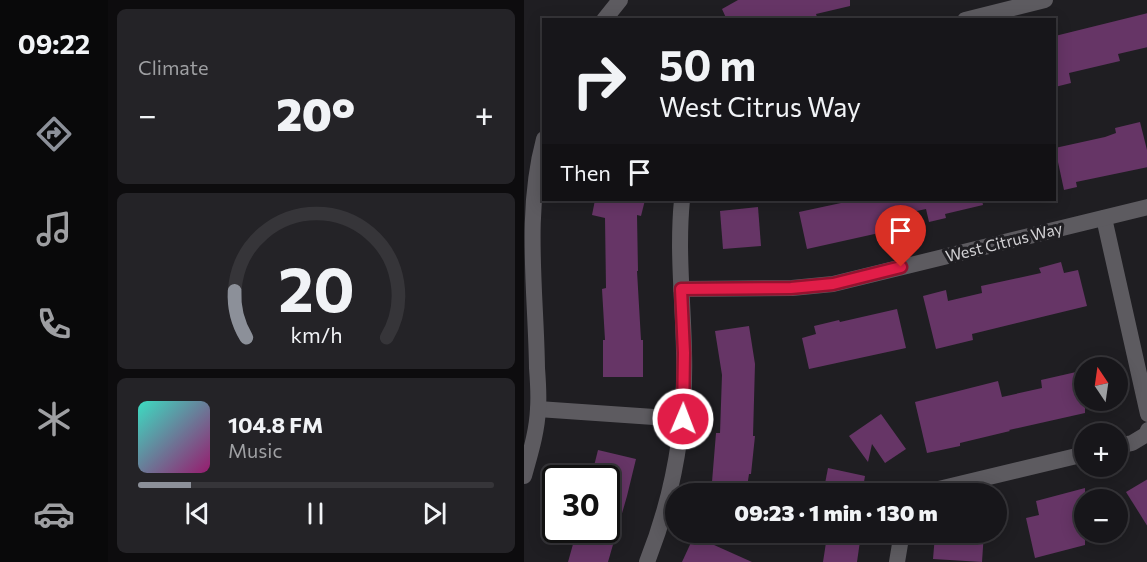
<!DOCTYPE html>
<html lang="en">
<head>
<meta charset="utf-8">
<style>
	:root { --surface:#17161a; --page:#242327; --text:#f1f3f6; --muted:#9e9fa2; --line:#363539; --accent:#8c9099 }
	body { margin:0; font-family:Commissioner,sans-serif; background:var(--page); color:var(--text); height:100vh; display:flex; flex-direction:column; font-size:22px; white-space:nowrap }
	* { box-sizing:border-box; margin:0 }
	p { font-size:20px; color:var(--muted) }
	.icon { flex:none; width:33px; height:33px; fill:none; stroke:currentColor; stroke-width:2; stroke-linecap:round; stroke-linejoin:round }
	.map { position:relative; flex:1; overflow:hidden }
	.panel { display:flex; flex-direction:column; gap:9px; padding:9px; background:#0d0c0e; width:416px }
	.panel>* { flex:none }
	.guide { position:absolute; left:18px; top:18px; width:514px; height:183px; border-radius:0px; box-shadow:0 3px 15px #0003,0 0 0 2px var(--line); background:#17161a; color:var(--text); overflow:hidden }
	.needle { width:39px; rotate:347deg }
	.controls { position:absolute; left:550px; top:357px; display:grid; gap:12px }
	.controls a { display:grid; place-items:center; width:54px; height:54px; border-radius:50%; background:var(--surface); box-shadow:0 3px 15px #0003,0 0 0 2px var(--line); font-size:30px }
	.speed { position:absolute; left:18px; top:465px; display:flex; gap:12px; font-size:30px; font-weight:700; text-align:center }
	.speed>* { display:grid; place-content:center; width:78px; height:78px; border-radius:50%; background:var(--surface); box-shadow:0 3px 15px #0003,0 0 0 2px var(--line); line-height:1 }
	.speed .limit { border:3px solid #111; border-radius:9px; background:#fff; color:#111 }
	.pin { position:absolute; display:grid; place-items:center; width:51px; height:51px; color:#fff; margin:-62px -26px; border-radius:50% 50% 50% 0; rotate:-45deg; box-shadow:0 0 6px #0007 }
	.pin .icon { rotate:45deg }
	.me { position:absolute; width:66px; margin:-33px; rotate:1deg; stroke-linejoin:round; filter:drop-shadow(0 0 4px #0008) }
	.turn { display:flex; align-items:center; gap:21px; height:126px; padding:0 18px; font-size:27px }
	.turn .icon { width:78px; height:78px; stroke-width:2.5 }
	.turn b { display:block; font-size:42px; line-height:51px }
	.then { display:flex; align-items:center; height:57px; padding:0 18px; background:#0003; gap:12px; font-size:22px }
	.big { font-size:45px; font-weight:800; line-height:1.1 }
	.panel .card { flex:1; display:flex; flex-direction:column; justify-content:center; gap:9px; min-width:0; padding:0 21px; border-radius:9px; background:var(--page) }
	.panel .dial { align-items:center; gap:0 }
	.dial svg { height:156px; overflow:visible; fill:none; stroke:var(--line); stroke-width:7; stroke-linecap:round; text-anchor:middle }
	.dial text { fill:var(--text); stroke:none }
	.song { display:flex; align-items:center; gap:18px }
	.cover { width:72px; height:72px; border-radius:9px; background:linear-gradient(135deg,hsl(170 70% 55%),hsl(320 70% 35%)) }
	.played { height:6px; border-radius:3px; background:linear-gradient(90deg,var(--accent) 15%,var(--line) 15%) }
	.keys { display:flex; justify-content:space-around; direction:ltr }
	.heat { display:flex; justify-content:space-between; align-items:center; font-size:33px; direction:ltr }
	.trip { position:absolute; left:141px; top:483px; width:342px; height:60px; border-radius:30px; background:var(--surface); box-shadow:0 3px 15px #0003,0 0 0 2px var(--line); font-weight:800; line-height:60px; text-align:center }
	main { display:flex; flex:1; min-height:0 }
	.menu { display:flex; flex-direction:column; width:108px; justify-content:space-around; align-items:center; background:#09090a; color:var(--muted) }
	.menu .icon { width:42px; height:42px }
	.menu .selected { color:var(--accent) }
	.menu b { font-size:27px; color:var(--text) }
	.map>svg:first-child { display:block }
</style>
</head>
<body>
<main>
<nav class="menu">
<b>09:22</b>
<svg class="icon selected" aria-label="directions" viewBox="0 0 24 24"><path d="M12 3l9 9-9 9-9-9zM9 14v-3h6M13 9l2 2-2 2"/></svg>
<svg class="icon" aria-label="music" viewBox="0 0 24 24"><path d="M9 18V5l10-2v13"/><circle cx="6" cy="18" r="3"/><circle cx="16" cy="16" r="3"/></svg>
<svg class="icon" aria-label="phone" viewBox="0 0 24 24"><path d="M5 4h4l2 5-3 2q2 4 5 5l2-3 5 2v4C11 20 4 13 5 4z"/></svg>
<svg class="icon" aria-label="climate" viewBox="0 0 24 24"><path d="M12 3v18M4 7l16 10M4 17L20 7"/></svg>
<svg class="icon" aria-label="car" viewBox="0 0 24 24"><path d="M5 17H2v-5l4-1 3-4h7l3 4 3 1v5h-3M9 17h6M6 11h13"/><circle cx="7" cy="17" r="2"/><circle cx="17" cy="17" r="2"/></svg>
</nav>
<section class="panel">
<div class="card"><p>Climate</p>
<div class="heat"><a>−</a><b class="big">20°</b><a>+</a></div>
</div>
<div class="card dial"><svg viewBox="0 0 100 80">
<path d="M14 69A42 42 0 1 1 86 69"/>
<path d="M14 69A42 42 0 0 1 8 45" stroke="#8c9099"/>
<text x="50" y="56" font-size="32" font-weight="700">20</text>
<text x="50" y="72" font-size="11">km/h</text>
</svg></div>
<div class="card">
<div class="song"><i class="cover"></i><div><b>104.8 FM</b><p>Music</p></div></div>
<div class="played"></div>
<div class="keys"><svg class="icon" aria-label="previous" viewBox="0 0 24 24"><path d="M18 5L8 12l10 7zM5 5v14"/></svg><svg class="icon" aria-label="pause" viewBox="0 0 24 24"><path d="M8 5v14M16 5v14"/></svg><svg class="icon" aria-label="next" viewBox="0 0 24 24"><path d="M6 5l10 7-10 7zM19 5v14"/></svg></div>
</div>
</section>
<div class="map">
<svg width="624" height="562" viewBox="0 0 624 562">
	<rect width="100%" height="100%" fill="#1f1e22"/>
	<g fill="#663566">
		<path d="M 214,0 L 326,0 L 326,6 L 292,14 L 294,20 L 203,20 L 198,9 Z"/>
		<path d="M 624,13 L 624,47 L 594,54 L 596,61 L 545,73 L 547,83 L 531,87 L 531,36 Z"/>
		<path d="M 616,122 L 624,154 L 624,167 L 552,182 L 553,187 L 540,190 L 531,148 L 581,137 L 592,133 L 591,128 Z"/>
		<path d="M 71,200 L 121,200 L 117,216 L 113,215 L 114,271 L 113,271 L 117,340 L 119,340 L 119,377 L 79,377 L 79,340 L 81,340 L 78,289 L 82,288 L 81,218 L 68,215 Z"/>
		<path d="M 331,200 L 458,200 L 459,205 L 421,214 L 422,218 L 405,222 L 402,209 L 374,215 L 361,219 L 364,231 L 283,249 L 275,212 Z"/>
		<path d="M 234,207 L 237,246 L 199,249 L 196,211 Z"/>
		<path d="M 537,262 L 540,273 L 554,270 L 563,306 L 448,334 L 449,340 L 412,349 L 399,296 L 422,290 L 424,301 L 458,293 L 457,286 L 517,273 L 515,268 Z"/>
		<path d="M 373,309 L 382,348 L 285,369 L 278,338 L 292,334 L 290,326 L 315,320 L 316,322 Z"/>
		<path d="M 225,326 L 231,364 L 229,436 L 231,436 L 227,474 L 225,474 L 222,494 L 187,494 L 192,433 L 196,433 L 198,375 L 191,331 Z"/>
		<path d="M 561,370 L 561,413 L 485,430 L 486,431 L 436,443 L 436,446 L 403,453 L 391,402 L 474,381 L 478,397 L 518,388 L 517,380 Z"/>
		<path d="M 357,414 L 382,449 L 361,463 L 348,444 L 344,462 L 325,436 Z"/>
		<path d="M 74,450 L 112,459 L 103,496 L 84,562 L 44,562 L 53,530 L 82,530 L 82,478 L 67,478 Z"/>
		<path d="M 304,468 L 341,476 L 338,494 L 299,494 Z"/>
		<path d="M 624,479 L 624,527 L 602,492 Z"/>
		<path d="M 561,488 L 561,545 L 511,558 L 502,518 L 515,515 L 512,501 Z"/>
		<path d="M 423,532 L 460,532 L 458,562 L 409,559 L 411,535 L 423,536 Z"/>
		<path d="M 170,536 L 228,562 L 158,562 Z"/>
		<path d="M 303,536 L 336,541 L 333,562 L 299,562 Z"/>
	</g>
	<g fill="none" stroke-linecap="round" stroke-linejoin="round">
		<g stroke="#5d5b60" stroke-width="16">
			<path d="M 80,20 L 96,0"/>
			<path d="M 441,20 L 521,0"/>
			<path d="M 580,218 L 624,414"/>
			<path d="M 157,289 L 268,288 L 309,284 L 624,207"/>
			<path d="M 14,409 L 159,419"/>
			<path d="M 594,446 L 608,443 L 623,434 L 624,430"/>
			<path d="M 0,476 C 6,454 13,432 14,409 C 15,395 14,381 13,368 C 12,292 0,213 20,139"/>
			<path d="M 394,494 L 561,454"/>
			<path d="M 123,562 C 150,494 162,424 160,351 C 159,300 153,250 158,200"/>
			<path d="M 373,562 L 378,532"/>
		</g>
	</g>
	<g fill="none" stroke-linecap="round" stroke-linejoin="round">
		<defs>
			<path id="route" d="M 159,419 L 160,353 L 157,289 L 267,288 L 309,284 L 377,267"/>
		</defs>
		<use href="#route" stroke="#92132f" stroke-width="15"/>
		<use href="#route" stroke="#e11d48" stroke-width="10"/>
	</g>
	<g text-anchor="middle" stroke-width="6" stroke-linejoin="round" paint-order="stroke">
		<g font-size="16" fill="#d2d1d4" stroke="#1f1e22">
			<text transform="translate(480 242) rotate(-14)" y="6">West Citrus Way</text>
		</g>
	</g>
</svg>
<div class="controls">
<a><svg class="needle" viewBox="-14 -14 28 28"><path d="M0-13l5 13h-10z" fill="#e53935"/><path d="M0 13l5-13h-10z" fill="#9e9fa2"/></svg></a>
<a>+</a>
<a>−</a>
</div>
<div class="speed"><div class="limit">30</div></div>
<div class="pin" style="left:377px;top:267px;background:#d93025"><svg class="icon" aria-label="arrive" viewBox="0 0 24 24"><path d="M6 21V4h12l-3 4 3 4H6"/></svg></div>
<svg class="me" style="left:159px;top:419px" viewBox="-20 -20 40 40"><circle r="17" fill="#e11d48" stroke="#fff" stroke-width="3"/><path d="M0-11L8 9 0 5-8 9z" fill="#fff"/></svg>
<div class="trip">09:23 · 1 min · 130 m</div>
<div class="guide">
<div class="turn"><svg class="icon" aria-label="right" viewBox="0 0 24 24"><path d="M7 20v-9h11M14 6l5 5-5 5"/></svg><div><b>50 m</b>West Citrus Way</div></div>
<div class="then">Then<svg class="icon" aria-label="arrive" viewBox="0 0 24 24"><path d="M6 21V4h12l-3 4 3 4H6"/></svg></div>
</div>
</div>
</main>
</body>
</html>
